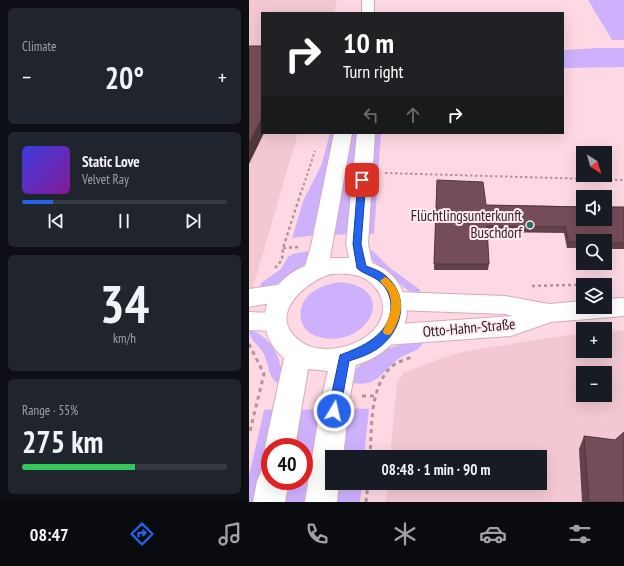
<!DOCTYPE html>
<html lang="en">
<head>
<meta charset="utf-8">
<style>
	:root { --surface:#171b24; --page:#20242c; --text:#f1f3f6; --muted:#9ea1a6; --line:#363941; --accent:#2563eb }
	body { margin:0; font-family:"PT Sans Narrow",sans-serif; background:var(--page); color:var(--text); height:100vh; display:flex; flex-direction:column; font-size:15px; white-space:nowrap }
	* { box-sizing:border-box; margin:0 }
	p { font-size:13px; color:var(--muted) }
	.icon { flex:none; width:22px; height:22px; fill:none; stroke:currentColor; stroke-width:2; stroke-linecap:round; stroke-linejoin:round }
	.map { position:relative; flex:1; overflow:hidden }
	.panel { display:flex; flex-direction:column; gap:8px; padding:8px; background:#0d0f14; width:249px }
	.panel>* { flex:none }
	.hud { position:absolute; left:12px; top:12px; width:303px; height:122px; border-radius:0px; box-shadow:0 4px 16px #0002; background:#202124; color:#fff; overflow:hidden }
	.needle { width:26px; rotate:143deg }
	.tools { position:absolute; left:327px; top:146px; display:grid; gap:8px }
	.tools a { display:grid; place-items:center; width:36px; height:36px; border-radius:0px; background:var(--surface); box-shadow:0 4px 16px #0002; font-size:20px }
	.speed { position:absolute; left:12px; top:438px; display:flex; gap:8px; font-size:20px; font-weight:700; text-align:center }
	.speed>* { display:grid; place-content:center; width:52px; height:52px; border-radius:50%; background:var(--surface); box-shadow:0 4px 16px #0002; line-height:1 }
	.speed .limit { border:6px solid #d22; background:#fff; color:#111 }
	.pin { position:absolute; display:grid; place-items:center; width:34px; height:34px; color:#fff; margin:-17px; border-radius:8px; box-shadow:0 2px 6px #0006 }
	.me { position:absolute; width:44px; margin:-22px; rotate:9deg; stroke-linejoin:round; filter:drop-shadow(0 0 3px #0008) }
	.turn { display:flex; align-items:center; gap:14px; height:84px; padding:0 16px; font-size:18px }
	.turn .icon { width:52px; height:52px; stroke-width:2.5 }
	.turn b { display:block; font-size:28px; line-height:34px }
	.lanes { display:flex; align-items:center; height:38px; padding:0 16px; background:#0003; justify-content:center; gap:20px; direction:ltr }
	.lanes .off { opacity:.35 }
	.big { font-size:30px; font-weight:800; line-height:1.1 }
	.panel .tile { flex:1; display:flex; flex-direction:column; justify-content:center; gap:6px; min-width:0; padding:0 14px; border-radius:6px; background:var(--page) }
	.panel .dial { align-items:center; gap:0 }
	.dial b { font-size:52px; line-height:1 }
	.song { display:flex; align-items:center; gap:12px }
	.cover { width:48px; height:48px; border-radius:6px; background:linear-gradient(135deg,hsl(240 70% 55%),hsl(290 70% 35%)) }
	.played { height:4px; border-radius:2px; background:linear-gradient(90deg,var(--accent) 15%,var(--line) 15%) }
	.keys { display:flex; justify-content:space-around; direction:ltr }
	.heat { display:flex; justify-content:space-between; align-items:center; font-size:22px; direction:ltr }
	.charge { height:6px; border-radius:3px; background:linear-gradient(90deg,#34c759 55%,var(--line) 0) }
	.trip { position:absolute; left:76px; top:450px; width:222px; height:40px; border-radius:0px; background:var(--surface); box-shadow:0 4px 16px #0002; font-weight:800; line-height:40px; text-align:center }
	.tabs { display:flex; height:64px; justify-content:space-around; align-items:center; background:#090b0e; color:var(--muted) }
	.tabs .icon { width:28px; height:28px }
	.tabs .active { color:var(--accent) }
	.tabs b { font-size:18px; color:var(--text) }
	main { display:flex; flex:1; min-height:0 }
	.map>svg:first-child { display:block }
</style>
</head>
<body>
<main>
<section class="panel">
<div class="tile"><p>Climate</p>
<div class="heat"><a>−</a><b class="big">20°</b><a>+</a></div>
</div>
<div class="tile">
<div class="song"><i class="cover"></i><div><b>Static Love</b><p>Velvet Ray</p></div></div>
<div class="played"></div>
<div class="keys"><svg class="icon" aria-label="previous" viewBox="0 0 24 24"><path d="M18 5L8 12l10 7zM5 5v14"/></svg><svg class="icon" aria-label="pause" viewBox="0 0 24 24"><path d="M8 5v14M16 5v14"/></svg><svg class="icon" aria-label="next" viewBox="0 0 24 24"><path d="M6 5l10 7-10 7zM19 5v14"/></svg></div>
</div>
<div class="tile dial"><b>34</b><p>km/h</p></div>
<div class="tile"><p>Range · 55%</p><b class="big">275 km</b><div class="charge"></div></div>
</section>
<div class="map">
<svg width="375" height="502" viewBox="0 0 375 502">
	<rect width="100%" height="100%" fill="#fed8e2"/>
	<g fill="#f3c8d3" fill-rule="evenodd">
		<path d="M 0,0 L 88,0 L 85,13 L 13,13 L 13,133 L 49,133 L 0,301 Z"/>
		<path d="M 375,330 L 375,502 L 137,502 L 139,483 L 291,483 L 291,457 L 141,457 L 148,383 L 154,373 L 193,358 L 218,351 L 306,337 L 334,334 L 334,351 L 356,351 L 356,332 ZM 334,373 L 356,373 L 356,395 L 334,395 Z"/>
	</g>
	<g fill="#ceb1fd">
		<path d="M 339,0 L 375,0 L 375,40 L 363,40 Z"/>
		<path d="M 350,48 L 375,48 L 375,67 L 314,68 L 314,50 Z"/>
		<path d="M 81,133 L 88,133 L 69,235 L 43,238 L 55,199 L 72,166 Z"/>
		<path d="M 101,133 L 111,133 L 99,234 L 84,235 Z"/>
		<path d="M 125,133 L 132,133 L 125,234 L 116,234 Z"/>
		<path d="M 117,249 L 124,251 L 141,268 L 169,288 L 171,290 L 171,296 C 154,290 151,282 138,272 C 129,265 121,261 117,249 Z"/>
		<path d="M 65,250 C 53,274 36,283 11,288 L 12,283 L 32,269 L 39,257 L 44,254 Z"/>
		<path d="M 92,282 C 154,289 115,353 67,336 C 48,329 47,306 61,294 C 70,286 81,284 92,282 Z"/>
		<path d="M 0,329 C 24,338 34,359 33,384 L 28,383 C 20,378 19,363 15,354 C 10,345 0,340 0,329 Z"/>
		<path d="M 174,340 C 173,352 159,352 151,358 C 141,364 132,378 122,382 C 115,385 105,383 97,383 C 117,351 139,347 174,340 Z"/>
		<path d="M 92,408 L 120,409 L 115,457 L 85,457 Z"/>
		<path d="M 27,409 L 7,502 L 0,502 L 0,476 L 15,410 Z"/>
		<path d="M 73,409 L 58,502 L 31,502 L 35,481 L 55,481 L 55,447 L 42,447 L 49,410 Z"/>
		<path d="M 83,483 L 113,483 L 111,502 L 79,502 Z"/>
	</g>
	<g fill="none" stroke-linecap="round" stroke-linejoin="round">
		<defs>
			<g id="minor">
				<path d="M 35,284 L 43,287 L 46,293 L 43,299 L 0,307 L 0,289 Z"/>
				<path d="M 147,292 L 256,296 L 300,304 L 334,301 L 334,307 L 356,307 L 356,299 L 375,298 L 375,316 L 302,322 L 262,336 L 136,345 L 127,342 L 124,335 L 127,328 L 136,325 L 264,316 L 256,314 L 147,310 L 139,307 L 136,301 L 139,295 Z"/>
				<path d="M 0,312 L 25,313 L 33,315 L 37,322 L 33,329 L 25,331 L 0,330 Z"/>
			</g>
			<g id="tertiary">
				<rect x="113" y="0" width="12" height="13"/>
				<path d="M 85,133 L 103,133 L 81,258 L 100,258 L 97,244 L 108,133 L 126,133 L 119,244 L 123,263 C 136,268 145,275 151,286 C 172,324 141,354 107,365 L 101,396 L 94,457 L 83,457 L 83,483 L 90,483 L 88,502 L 56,502 L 73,396 L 79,371 L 59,369 L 46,447 L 21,447 L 20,457 L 16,447 L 35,358 C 0,328 16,282 56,266 L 62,246 ZM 82,274 C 90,274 98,273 106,275 C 126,279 141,302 131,321 C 119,346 73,358 51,341 C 17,316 55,282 82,274 Z"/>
				<path d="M 21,467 L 21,481 L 40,481 L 36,502 L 4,502 L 8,481 L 13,470 Z"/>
			</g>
		</defs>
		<use href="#minor" stroke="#d7aab6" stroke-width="2"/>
		<use href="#tertiary" stroke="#d7aab6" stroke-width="2"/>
		<g stroke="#b1939b" stroke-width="2" stroke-dasharray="2.5 2.5" stroke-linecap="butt">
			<path d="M 136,173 L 375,180"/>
			<path d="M 53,190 L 66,151"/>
		</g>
		<g stroke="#b1939b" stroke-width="2.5" stroke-dasharray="3 3" stroke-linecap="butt">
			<path d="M 34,248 L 49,247"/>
			<path d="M 26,268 L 33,260 L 34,248 L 53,189"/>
			<path d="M 283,286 L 358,284"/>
		</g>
		<g stroke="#b1939b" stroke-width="3" stroke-dasharray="4 4" stroke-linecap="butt">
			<path d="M 0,344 L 15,374 L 0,435"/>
			<path d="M 113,396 L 127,396"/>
			<path d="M 121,457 C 123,429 120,390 141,368 C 147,362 156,360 163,357"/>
			<path d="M 117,502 L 119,483"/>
		</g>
		<use href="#minor" fill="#fff" fill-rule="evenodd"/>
		<use href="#tertiary" fill="#fff" fill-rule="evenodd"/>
	</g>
	<g fill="#64424c">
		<path d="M 188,180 L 237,205 L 375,207 L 375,249 L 356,249 L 356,241 L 334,241 L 334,248 L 318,248 L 315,233 L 238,232 L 240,264 L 239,270 L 185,270 Z"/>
		<path d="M 335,436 L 366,440 L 375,502 L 333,502 L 330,449 Z"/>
	</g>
	<path fill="#51363e" d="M 13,118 L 13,133 L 15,133 L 0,164 L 0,143 Z"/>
	<g fill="#744d58" stroke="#51363e">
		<path d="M 0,46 L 13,46 L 13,118 L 0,143 Z"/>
		<path d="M 188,180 L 234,182 L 237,205 L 334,207 L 334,219 L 356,219 L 356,207 L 375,207 L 375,243 L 356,243 L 356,241 L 334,241 L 334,242 L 320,242 L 316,227 L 238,226 L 240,264 L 185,264 Z"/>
		<path d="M 375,432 L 375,502 L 340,502 L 335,436 L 366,440 Z"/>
	</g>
	<path fill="#2563eb" stroke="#184099" d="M 113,178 L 117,180 L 112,244 L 117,266 C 125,269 132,271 138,277 C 162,298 152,333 128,349 C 119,355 109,358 100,361 L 91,411 L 89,415 L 85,416 L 81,415 L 79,411 L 91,355 C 113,347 141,335 142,307 C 142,298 139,289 131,282 C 125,276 112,273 108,268 L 104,244 L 109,180 Z"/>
	<path fill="#f59e0b" d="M 136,277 C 140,278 142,282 145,285 C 157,301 152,319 142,334 L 139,335 L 135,334 L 134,331 C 140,318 146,305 139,291 C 137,287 133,284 131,281 Z"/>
	<circle fill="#286e64" stroke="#ffebf0" stroke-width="1.5" cx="281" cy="225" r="4"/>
	<g text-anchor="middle" stroke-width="4" stroke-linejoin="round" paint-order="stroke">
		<g font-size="15" fill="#312024" stroke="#ffebf0" text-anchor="end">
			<text x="273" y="221">Flüchtlingsunterkunft<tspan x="273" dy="17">Buschdorf</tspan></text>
		</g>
		<g font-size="15" fill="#312024" stroke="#ffebf0">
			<text transform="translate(220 328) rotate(-5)" y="5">Otto-Hahn-Straße</text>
		</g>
	</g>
</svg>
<div class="tools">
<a><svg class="needle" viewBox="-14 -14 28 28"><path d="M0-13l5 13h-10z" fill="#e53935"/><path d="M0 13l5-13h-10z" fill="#9ea1a6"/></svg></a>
<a><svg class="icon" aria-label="sound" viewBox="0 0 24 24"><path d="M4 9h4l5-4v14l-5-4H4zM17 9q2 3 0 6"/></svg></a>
<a><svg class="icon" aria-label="search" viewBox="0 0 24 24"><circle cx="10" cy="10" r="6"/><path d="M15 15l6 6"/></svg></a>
<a><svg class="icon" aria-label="layers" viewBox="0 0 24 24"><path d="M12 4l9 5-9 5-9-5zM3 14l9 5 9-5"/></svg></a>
<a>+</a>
<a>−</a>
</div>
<div class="speed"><div class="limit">40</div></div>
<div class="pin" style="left:113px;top:180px;background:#d93025"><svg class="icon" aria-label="arrive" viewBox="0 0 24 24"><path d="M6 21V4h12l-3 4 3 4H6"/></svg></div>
<svg class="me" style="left:85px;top:411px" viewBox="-20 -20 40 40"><circle r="17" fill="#2563eb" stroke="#fff" stroke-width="3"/><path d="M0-11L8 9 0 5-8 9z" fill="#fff"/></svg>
<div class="trip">08:48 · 1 min · 90 m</div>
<div class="hud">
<div class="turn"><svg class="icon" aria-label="right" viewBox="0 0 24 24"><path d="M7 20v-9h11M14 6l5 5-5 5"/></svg><div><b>10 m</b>Turn right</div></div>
<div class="lanes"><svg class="icon off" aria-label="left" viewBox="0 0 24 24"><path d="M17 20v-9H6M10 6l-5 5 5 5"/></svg><svg class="icon off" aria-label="ahead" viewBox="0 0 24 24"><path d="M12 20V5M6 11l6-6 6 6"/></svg><svg class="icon" aria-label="right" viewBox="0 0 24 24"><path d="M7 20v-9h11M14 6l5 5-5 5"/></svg></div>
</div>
</div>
</main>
<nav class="tabs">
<b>08:47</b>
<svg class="icon active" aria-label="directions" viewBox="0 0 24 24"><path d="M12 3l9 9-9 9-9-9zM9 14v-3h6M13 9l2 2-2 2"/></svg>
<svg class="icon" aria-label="music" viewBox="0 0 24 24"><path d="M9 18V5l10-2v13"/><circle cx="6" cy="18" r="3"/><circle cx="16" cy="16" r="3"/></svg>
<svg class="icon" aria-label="phone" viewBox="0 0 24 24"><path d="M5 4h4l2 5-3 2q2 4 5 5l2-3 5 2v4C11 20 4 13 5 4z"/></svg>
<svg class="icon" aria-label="climate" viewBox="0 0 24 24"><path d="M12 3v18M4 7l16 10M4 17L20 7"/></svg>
<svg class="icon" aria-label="car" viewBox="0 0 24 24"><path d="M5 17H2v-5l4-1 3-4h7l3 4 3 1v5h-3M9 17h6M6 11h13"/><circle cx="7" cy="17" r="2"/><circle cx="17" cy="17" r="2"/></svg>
<svg class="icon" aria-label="filters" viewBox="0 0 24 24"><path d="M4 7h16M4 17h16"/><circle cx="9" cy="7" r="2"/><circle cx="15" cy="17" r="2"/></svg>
</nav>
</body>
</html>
